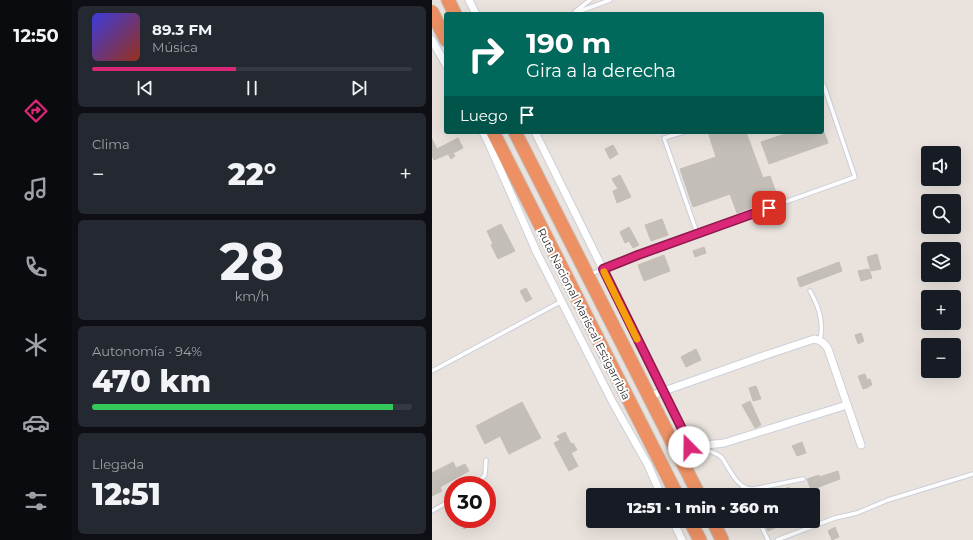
<!DOCTYPE html>
<html lang="es">
<head>
<meta charset="utf-8">
<style>
	:root { --surface:#171b24; --page:#242831; --text:#f1f3f6; --muted:#9ea1a6; --line:#363941; --accent:#db2777 }
	body { margin:0; font-family:Montserrat,sans-serif; background:var(--page); color:var(--text); height:100vh; display:flex; flex-direction:column; font-size:15px; white-space:nowrap }
	* { box-sizing:border-box; margin:0 }
	p { font-size:13px; color:var(--muted) }
	.icon { flex:none; width:22px; height:22px; fill:none; stroke:currentColor; stroke-width:2; stroke-linecap:round; stroke-linejoin:round }
	.map { position:relative; flex:1; overflow:hidden }
	.side { display:flex; flex-direction:column; gap:6px; padding:6px; background:#0d0f14; width:360px }
	.side>* { flex:none }
	.banner { position:absolute; left:12px; top:12px; width:380px; height:122px; border-radius:4px; box-shadow:0 4px 16px #0002; background:#00695c; color:#fff; overflow:hidden }
	.buttons { position:absolute; left:489px; top:146px; display:grid; gap:8px }
	.buttons a { display:grid; place-items:center; width:40px; height:40px; border-radius:4px; background:var(--surface); box-shadow:0 4px 16px #0002; font-size:20px }
	.speed { position:absolute; left:12px; top:476px; display:flex; gap:8px; font-size:20px; font-weight:700; text-align:center }
	.speed>* { display:grid; place-content:center; width:52px; height:52px; border-radius:50%; background:var(--surface); box-shadow:0 4px 16px #0002; line-height:1 }
	.speed .limit { border:6px solid #d22; background:#fff; color:#111 }
	.pin { position:absolute; display:grid; place-items:center; width:34px; height:34px; color:#fff; margin:-17px; border-radius:8px; box-shadow:0 2px 6px #0006 }
	.me { position:absolute; width:44px; margin:-22px; rotate:338deg; stroke-linejoin:round; filter:drop-shadow(0 0 3px #0008) }
	.turn { display:flex; align-items:center; gap:14px; height:84px; padding:0 16px; font-size:18px }
	.turn .icon { width:52px; height:52px; stroke-width:2.5 }
	.turn b { display:block; font-size:28px; line-height:34px }
	.then { display:flex; align-items:center; height:38px; padding:0 16px; background:#0003; gap:8px; font-size:15px }
	.big { font-size:30px; font-weight:800; line-height:1.1 }
	.side .card { flex:1; display:flex; flex-direction:column; justify-content:center; gap:6px; min-width:0; padding:0 14px; border-radius:6px; background:var(--page) }
	.side .dial { align-items:center; gap:0 }
	.dial b { font-size:52px; line-height:1 }
	.song { display:flex; align-items:center; gap:12px }
	.cover { width:48px; height:48px; border-radius:6px; background:linear-gradient(135deg,hsl(240 70% 55%),hsl(10 70% 35%)) }
	.played { height:4px; border-radius:2px; background:linear-gradient(90deg,var(--accent) 45%,var(--line) 45%) }
	.keys { display:flex; justify-content:space-around; direction:ltr }
	.heat { display:flex; justify-content:space-between; align-items:center; font-size:22px; direction:ltr }
	.charge { height:6px; border-radius:3px; background:linear-gradient(90deg,#34c759 94%,var(--line) 0) }
	.trip { position:absolute; left:154px; top:488px; width:234px; height:40px; border-radius:4px; background:var(--surface); box-shadow:0 4px 16px #0002; font-weight:800; line-height:40px; text-align:center }
	main { display:flex; flex:1; min-height:0 }
	.dock { display:flex; flex-direction:column; width:72px; justify-content:space-around; align-items:center; background:#090b0e; color:var(--muted) }
	.dock .icon { width:28px; height:28px }
	.dock .selected { color:var(--accent) }
	.dock b { font-size:18px; color:var(--text) }
	.map>svg:first-child { display:block }
</style>
</head>
<body>
<main>
<nav class="dock">
<b>12:50</b>
<svg class="icon selected" aria-label="directions" viewBox="0 0 24 24"><path d="M12 3l9 9-9 9-9-9zM9 14v-3h6M13 9l2 2-2 2"/></svg>
<svg class="icon" aria-label="music" viewBox="0 0 24 24"><path d="M9 18V5l10-2v13"/><circle cx="6" cy="18" r="3"/><circle cx="16" cy="16" r="3"/></svg>
<svg class="icon" aria-label="phone" viewBox="0 0 24 24"><path d="M5 4h4l2 5-3 2q2 4 5 5l2-3 5 2v4C11 20 4 13 5 4z"/></svg>
<svg class="icon" aria-label="climate" viewBox="0 0 24 24"><path d="M12 3v18M4 7l16 10M4 17L20 7"/></svg>
<svg class="icon" aria-label="car" viewBox="0 0 24 24"><path d="M5 17H2v-5l4-1 3-4h7l3 4 3 1v5h-3M9 17h6M6 11h13"/><circle cx="7" cy="17" r="2"/><circle cx="17" cy="17" r="2"/></svg>
<svg class="icon" aria-label="filters" viewBox="0 0 24 24"><path d="M4 7h16M4 17h16"/><circle cx="9" cy="7" r="2"/><circle cx="15" cy="17" r="2"/></svg>
</nav>
<section class="side">
<div class="card">
<div class="song"><i class="cover"></i><div><b>89.3 FM</b><p>Música</p></div></div>
<div class="played"></div>
<div class="keys"><svg class="icon" aria-label="previous" viewBox="0 0 24 24"><path d="M18 5L8 12l10 7zM5 5v14"/></svg><svg class="icon" aria-label="pause" viewBox="0 0 24 24"><path d="M8 5v14M16 5v14"/></svg><svg class="icon" aria-label="next" viewBox="0 0 24 24"><path d="M6 5l10 7-10 7zM19 5v14"/></svg></div>
</div>
<div class="card"><p>Clima</p>
<div class="heat"><a>−</a><b class="big">22°</b><a>+</a></div>
</div>
<div class="card dial"><b>28</b><p>km/h</p></div>
<div class="card"><p>Autonomía · 94%</p><b class="big">470 km</b><div class="charge"></div></div>
<div class="card"><p>Llegada</p><b class="big">12:51</b></div>
</section>
<div class="map">
<svg width="541" height="540" viewBox="0 0 541 540">
	<rect width="100%" height="100%" fill="#eae3dd"/>
	<g fill="#c3beb8" stroke="#c5beb7">
		<path d="M 276,132 L 314,132 L 331,178 L 338,176 L 346,198 L 305,213 L 298,194 L 261,207 L 248,169 L 284,157 Z"/>
		<path d="M 359,132 L 392,132 L 396,143 L 337,164 L 329,142 Z"/>
		<path d="M 26,138 L 31,148 L 21,153 L 23,156 L 19,159 L 16,154 L 2,160 L 0,156 L 0,139 L 5,149 Z"/>
		<path d="M 181,145 L 186,154 L 178,159 L 173,149 Z"/>
		<path d="M 188,175 L 199,197 L 185,203 L 181,191 L 186,189 L 180,179 Z"/>
		<path d="M 230,219 L 236,235 L 219,241 L 213,225 Z"/>
		<path d="M 69,224 L 83,251 L 66,259 L 59,245 L 61,244 L 55,231 Z"/>
		<path d="M 197,227 L 207,245 L 201,248 L 197,241 L 193,243 L 188,232 Z"/>
		<path d="M 272,247 L 274,253 L 263,257 L 261,251 Z"/>
		<path d="M 445,254 L 449,269 L 439,271 L 435,257 Z"/>
		<path d="M 232,255 L 238,271 L 212,281 L 206,265 Z"/>
		<path d="M 407,262 L 410,271 L 368,287 L 365,278 Z"/>
		<path d="M 437,269 L 440,278 L 429,281 L 426,271 Z"/>
		<path d="M 94,288 L 100,299 L 94,302 L 88,291 Z"/>
		<path d="M 429,333 L 432,341 L 426,344 L 423,335 Z"/>
		<path d="M 264,349 L 269,360 L 254,367 L 249,357 Z"/>
		<path d="M 433,374 L 435,380 L 438,379 L 440,385 L 437,386 L 437,387 L 431,389 L 426,376 Z"/>
		<path d="M 324,386 L 329,399 L 321,401 L 317,388 Z"/>
		<path d="M 318,401 L 329,425 L 323,428 L 310,405 Z"/>
		<path d="M 90,402 L 109,438 L 77,454 L 68,436 L 53,444 L 44,426 Z"/>
		<path d="M 133,432 L 139,444 L 141,443 L 145,450 L 139,453 L 146,466 L 137,471 L 122,443 L 128,440 L 125,436 Z"/>
		<path d="M 370,442 L 374,453 L 365,456 L 360,446 Z"/>
		<path d="M 21,462 L 24,468 L 33,464 L 37,471 L 8,487 L 10,491 L 0,496 L 0,473 Z"/>
		<path d="M 406,471 L 408,479 L 379,490 L 375,479 L 387,475 L 387,477 Z"/>
		<path d="M 357,487 L 361,495 L 339,495 Z"/>
		<path d="M 27,519 L 50,519 L 32,529 Z"/>
		<path d="M 331,521 L 359,521 L 336,531 Z"/>
		<path d="M 403,527 L 407,537 L 400,540 L 396,531 Z"/>
	</g>
	<g fill="none" stroke-linecap="round" stroke-linejoin="round">
		<defs>
			<g id="lane">
				<path d="M 144,11 L 158,0"/>
				<path d="M 140,14 L 178,0"/>
				<path d="M 252,132 L 232,138 L 265,233"/>
				<path d="M 159,274 L 206,255 L 423,177 L 392,86 L 390,87"/>
				<path d="M 378,291 C 387,307 392,322 388,341"/>
				<path d="M 0,371 L 130,301"/>
				<path d="M 269,445 C 274,453 284,451 290,458 C 298,469 306,491 322,489 L 371,479"/>
				<path d="M 44,485 L 53,475 L 54,460"/>
				<path d="M 311,488 L 315,495"/>
				<path d="M 0,511 L 21,499"/>
				<path d="M 327,521 L 336,540"/>
				<path d="M 345,540 L 403,518 L 425,513 L 456,500 L 541,474"/>
			</g>
			<g id="street">
				<path d="M 37,0 L 44,14"/>
				<path d="M 0,40 L 14,65"/>
				<path d="M 51,132 L 57,144 L 105,253 L 181,403 L 216,465 L 229,495"/>
				<path d="M 103,132 L 256,441 L 257,447 L 246,453"/>
				<path d="M 218,396 L 337,354 L 382,339 C 389,340 393,343 396,349 L 429,445"/>
				<path d="M 257,447 C 269,444 280,445 292,443 L 415,405"/>
				<path d="M 241,521 L 250,540"/>
			</g>
			<g id="highway">
				<path d="M 16,0 L 23,14"/>
				<path d="M 0,12 L 14,40"/>
				<path d="M 61,132 L 245,495"/>
				<path d="M 83,132 L 267,495"/>
				<path d="M 258,521 L 268,540"/>
				<path d="M 281,521 L 290,540"/>
			</g>
		</defs>
		<use href="#lane" stroke="#cbcfda" stroke-width="5.5"/>
		<use href="#street" stroke="#cbcfda" stroke-width="9"/>
		<use href="#highway" stroke="#c3c3c3" stroke-width="15"/>
		<use href="#lane" stroke="#fff" stroke-width="3.5"/>
		<use href="#street" stroke="#fff" stroke-width="7"/>
		<use href="#highway" stroke="#ed9165" stroke-width="13"/>
	</g>
	<g fill="none" stroke-linecap="round" stroke-linejoin="round">
		<defs>
			<path id="route" d="M 257,447 L 256,441 L 171,269 L 206,255 L 337,208"/>
		</defs>
		<use href="#route" stroke="#8e194d" stroke-width="10"/>
		<use href="#route" stroke="#db2777" stroke-width="7"/>
		<path stroke="#f59e0b" stroke-width="7" d="M 172,272 L 205,339"/>
	</g>
	<g text-anchor="middle" stroke-width="4" stroke-linejoin="round" paint-order="stroke">
		<g font-size="11" fill="#292929" stroke="#fff">
			<text transform="translate(152 314) rotate(63)" y="4">Ruta Nacional Mariscal Estigarribia</text>
		</g>
	</g>
</svg>
<div class="buttons">
<a><svg class="icon" aria-label="sound" viewBox="0 0 24 24"><path d="M4 9h4l5-4v14l-5-4H4zM17 9q2 3 0 6"/></svg></a>
<a><svg class="icon" aria-label="search" viewBox="0 0 24 24"><circle cx="10" cy="10" r="6"/><path d="M15 15l6 6"/></svg></a>
<a><svg class="icon" aria-label="layers" viewBox="0 0 24 24"><path d="M12 4l9 5-9 5-9-5zM3 14l9 5 9-5"/></svg></a>
<a>+</a>
<a>−</a>
</div>
<div class="speed"><div class="limit">30</div></div>
<div class="pin" style="left:337px;top:208px;background:#d93025"><svg class="icon" aria-label="arrive" viewBox="0 0 24 24"><path d="M6 21V4h12l-3 4 3 4H6"/></svg></div>
<svg class="me" style="left:257px;top:447px" viewBox="-20 -20 40 40"><circle r="19" fill="#fff"/><path d="M0-13L10 11 0 6-10 11z" fill="#db2777"/></svg>
<div class="trip">12:51 · 1 min · 360 m</div>
<div class="banner">
<div class="turn"><svg class="icon" aria-label="right" viewBox="0 0 24 24"><path d="M7 20v-9h11M14 6l5 5-5 5"/></svg><div><b>190 m</b>Gira a la derecha</div></div>
<div class="then">Luego<svg class="icon" aria-label="arrive" viewBox="0 0 24 24"><path d="M6 21V4h12l-3 4 3 4H6"/></svg></div>
</div>
</div>
</main>
</body>
</html>
